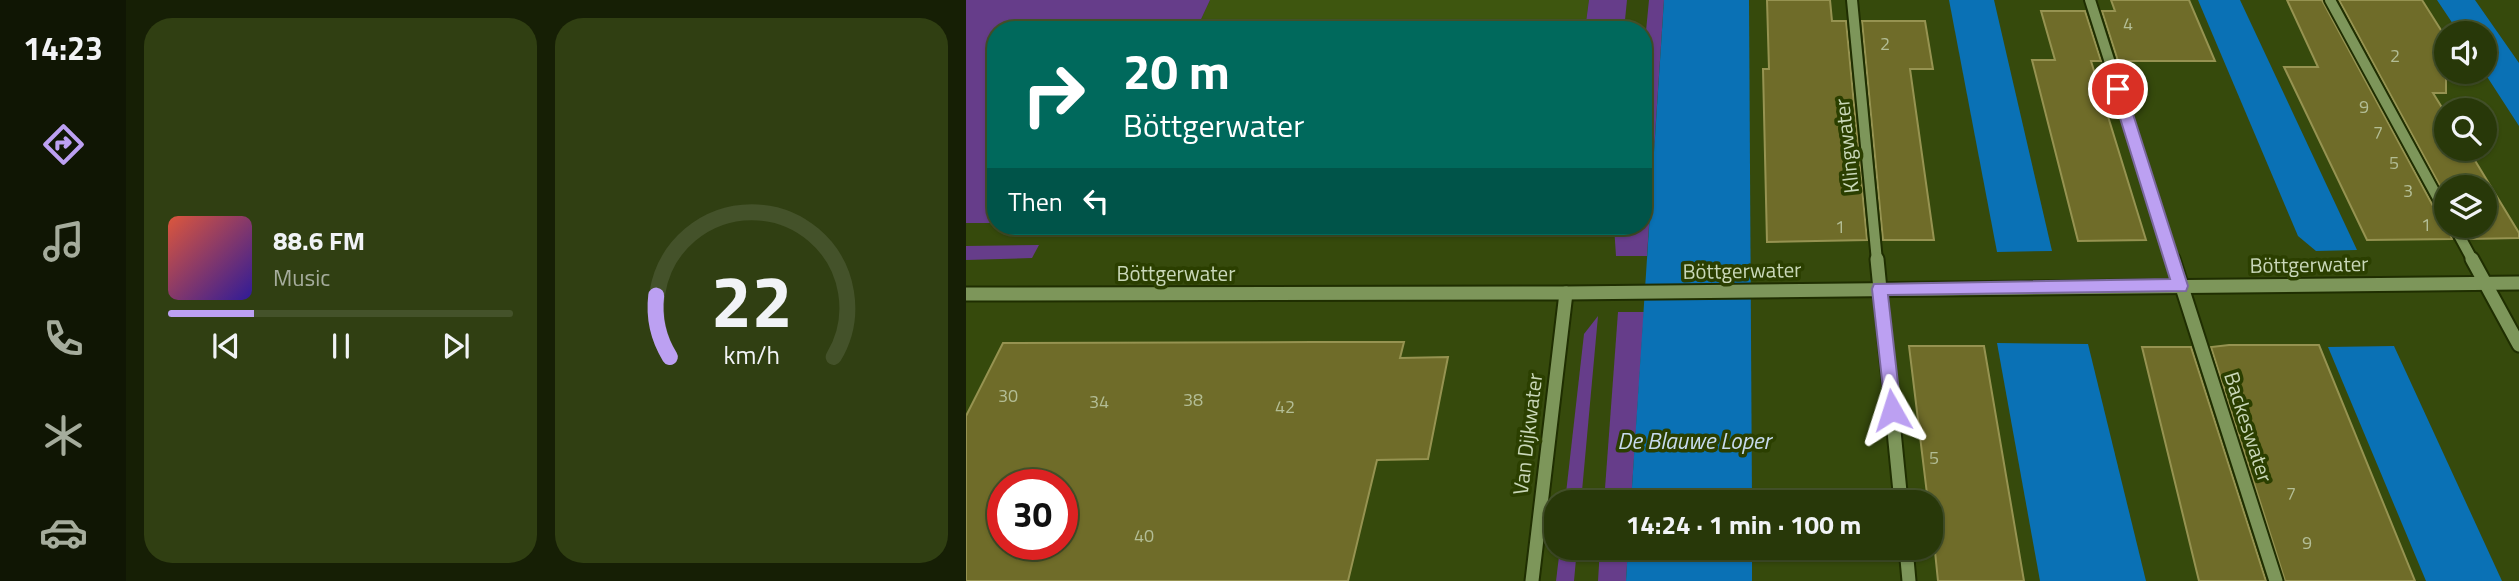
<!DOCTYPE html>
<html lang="en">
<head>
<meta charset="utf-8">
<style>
	:root { --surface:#283809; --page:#303f12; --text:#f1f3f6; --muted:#a5ac9c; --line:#44522a; --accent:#bca0f2 }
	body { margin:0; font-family:"Titillium Web",sans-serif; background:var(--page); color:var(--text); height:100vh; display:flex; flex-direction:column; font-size:26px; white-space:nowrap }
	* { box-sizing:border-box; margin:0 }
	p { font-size:23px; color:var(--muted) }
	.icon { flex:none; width:38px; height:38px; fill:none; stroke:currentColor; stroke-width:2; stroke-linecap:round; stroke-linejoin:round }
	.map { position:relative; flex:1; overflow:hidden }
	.drawer { display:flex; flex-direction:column; gap:18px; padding:18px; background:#161f05; width:840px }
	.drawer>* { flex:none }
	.hud { position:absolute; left:21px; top:21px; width:665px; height:214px; border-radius:28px; box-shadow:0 2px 5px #0004,0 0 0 2px var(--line); background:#00695c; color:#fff; overflow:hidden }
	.fabs { position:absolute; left:1468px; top:21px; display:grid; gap:14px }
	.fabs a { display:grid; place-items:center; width:63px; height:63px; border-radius:50%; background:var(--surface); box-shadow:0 2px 5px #0004,0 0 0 2px var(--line); font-size:35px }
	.speed { position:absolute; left:21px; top:469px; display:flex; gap:14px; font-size:35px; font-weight:700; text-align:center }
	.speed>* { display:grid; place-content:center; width:91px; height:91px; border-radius:50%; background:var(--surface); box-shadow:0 2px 5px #0004,0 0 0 2px var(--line); line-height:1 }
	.speed .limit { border:10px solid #d22; background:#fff; color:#111 }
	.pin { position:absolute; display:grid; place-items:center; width:60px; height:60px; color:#fff; margin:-30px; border:4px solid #fff; border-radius:50%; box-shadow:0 2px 7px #0007 }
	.me { position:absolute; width:77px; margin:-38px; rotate:354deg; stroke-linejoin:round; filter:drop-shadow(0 0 5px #0008) }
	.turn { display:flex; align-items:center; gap:24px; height:147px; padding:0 21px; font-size:32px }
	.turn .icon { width:91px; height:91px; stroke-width:2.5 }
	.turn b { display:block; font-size:49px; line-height:60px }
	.then { display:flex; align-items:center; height:66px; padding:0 21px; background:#0003; gap:14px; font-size:26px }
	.drawer .card { flex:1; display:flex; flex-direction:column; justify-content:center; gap:10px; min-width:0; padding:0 24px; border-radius:28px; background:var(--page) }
	.drawer .dial { align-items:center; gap:0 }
	.dial svg { height:182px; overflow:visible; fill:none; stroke:var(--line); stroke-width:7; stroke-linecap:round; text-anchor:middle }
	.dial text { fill:var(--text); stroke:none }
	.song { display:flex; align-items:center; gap:21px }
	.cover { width:84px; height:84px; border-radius:10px; background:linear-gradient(135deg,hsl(10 70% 55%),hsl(250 70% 35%)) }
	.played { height:7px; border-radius:4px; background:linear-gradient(90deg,var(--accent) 25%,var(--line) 25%) }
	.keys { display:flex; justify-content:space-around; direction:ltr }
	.drawer .tiles { flex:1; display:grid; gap:18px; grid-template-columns:repeat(2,1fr) }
	.trip { position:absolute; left:578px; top:490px; width:399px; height:70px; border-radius:28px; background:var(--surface); box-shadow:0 2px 5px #0004,0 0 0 2px var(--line); font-weight:700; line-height:70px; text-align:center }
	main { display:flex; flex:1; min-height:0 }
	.tab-bar { display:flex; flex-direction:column; width:126px; justify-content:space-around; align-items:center; background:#101604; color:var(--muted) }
	.tab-bar .icon { width:49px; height:49px }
	.tab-bar .selected { color:var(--accent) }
	.tab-bar b { font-size:32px; color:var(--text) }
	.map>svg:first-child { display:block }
</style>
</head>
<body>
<main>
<nav class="tab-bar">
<b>14:23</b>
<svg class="icon selected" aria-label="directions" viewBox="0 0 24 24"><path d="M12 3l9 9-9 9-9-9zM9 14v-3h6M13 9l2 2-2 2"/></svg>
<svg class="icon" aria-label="music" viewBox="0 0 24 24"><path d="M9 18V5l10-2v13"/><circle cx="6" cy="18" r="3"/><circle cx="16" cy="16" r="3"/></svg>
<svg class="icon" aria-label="phone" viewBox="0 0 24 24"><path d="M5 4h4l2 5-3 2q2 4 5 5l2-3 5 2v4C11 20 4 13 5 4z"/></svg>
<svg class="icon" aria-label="climate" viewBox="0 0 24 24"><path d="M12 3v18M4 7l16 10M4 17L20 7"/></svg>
<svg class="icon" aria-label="car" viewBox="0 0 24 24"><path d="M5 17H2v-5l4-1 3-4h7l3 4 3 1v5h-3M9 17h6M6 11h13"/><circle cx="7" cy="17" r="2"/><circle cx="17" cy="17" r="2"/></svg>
</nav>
<section class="drawer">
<div class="tiles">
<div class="card">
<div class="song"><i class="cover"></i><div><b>88.6 FM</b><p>Music</p></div></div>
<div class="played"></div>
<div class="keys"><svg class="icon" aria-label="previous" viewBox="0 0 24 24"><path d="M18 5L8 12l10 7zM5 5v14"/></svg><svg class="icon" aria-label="pause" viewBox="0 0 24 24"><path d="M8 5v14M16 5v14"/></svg><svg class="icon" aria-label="next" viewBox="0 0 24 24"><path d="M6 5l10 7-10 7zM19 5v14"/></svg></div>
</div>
<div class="card dial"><svg viewBox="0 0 100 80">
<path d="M14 69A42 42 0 1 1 86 69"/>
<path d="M14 69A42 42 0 0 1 8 42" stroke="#bca0f2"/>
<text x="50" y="56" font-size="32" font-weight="700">22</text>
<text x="50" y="72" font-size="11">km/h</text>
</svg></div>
</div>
</section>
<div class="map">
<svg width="1553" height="581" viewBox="0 0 1553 581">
	<rect width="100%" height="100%" fill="#364a0c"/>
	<path fill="#3e560f" d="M 244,0 L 623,0 L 619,30 L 230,30 Z"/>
	<g fill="#663d8a">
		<path d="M 0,0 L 244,0 L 230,30 L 30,30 L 30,223 L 0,223 Z"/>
		<path d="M 623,0 L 661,0 L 658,30 L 619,30 Z"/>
		<path d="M 683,0 L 698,0 L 681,256 L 650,256 L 648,226 L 677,226 L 677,62 Z"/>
		<path d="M 73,245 L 66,258 L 0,260 L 0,246 Z"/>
		<path d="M 652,312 L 678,312 L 665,502 L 638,502 Z"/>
		<path d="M 632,316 L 615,502 L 599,502 L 618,334 Z"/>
		<path d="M 594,548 L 611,548 L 608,581 L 590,581 Z"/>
		<path d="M 634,548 L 662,548 L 660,581 L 632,581 Z"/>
	</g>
	<g fill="#0a71b5">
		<path d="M 698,0 L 783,0 L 786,502 L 665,502 Z"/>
		<path d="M 983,0 L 1028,0 L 1086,251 L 1031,252 Z"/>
		<path d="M 1232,0 L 1274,0 L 1391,250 L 1350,251 L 1332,236 Z"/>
		<path d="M 1471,0 L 1509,0 L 1553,63 L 1553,126 L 1518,72 L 1519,33 L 1493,33 Z"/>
		<path d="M 1031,343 L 1122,344 L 1180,581 L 1074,581 Z"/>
		<path d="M 1428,346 L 1536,581 L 1460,581 L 1362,347 Z"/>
		<path d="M 662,548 L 786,548 L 786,581 L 660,581 Z"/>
	</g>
	<g fill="#6f6c29" stroke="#969351" stroke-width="2" fill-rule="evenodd">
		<path d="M 801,0 L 864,0 L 866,21 L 880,21 L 901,240 L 801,242 L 797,69 L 803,69 Z"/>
		<path d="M 1145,0 L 1223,0 L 1249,61 L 1152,61 L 1136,11 L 1149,11 Z"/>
		<path d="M 1321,0 L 1356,0 L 1473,217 L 1480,221 L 1486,239 L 1401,240 L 1318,67 L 1352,67 Z"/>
		<path d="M 1373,0 L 1456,0 L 1480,38 L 1480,93 L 1467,93 L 1480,114 L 1480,149 L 1502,149 L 1553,233 L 1553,238 L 1504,239 L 1497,226 L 1519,226 L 1519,187 L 1480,187 L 1480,197 Z"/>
		<path d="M 1075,11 L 1119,11 L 1135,61 L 1125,61 L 1180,240 L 1112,241 L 1066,60 L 1089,60 Z"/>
		<path d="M 896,21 L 959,21 L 967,69 L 944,69 L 968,240 L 917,240 Z"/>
		<path d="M 347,342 L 438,342 L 434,358 L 482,357 L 462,459 L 411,460 L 382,581 L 0,581 L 0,416 L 37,343 ZM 37,485 L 96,485 L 96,544 L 37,544 Z"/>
		<path d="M 1263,345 L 1353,345 L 1449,581 L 1319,581 L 1245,347 Z"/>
		<path d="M 943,346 L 1018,346 L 1058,581 L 972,581 L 964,502 L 962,502 Z"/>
		<path d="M 1176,347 L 1225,347 L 1300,581 L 1233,581 Z"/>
	</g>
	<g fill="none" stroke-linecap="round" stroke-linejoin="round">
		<defs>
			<g id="minor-far1">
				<path d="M 886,0 L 911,261"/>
				<path d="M 1124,0 L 1207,261"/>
				<path d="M 1364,0 L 1480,213"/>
				<path d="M 1488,226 L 1507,261"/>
			</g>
			<g id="minor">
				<path d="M 911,259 L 935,502"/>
				<path d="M 1207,259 L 1310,581"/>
				<path d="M 1506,259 L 1553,345"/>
				<path d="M 0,294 L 600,293 L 1553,283"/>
				<path d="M 940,548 L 943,581"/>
				<path d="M 566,581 L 600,293"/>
			</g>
		</defs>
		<use href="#minor-far1" stroke="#1f2e01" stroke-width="14"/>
		<use href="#minor" stroke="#1f2e01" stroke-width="17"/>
		<use href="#minor-far1" stroke="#7d965a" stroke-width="10"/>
		<use href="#minor" stroke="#7d965a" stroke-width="13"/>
	</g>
	<path fill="#bca0f2" stroke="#7a689d" stroke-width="2" d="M 1152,84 L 1159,89 L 1222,286 L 1220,291 L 922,295 L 935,410 L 932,416 L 926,418 L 920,416 L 906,289 L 908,284 L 1204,279 L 1145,89 Z"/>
	<g text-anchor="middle" stroke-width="7" stroke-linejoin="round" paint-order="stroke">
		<g font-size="18" fill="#b3bd95">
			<text x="1162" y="30">4</text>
			<text x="919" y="50">2</text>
			<text x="1429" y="62">2</text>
			<text x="1398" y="113">9</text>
			<text x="1412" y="139">7</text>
			<text x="1428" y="169">5</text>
			<text x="1442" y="197">3</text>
			<text x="1460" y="231">1</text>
			<text x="874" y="233">1</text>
			<text x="42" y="402">30</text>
			<text x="227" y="406">38</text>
			<text x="133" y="408">34</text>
			<text x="319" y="413">42</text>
			<text x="968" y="464">5</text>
			<text x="1325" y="500">7</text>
			<text x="178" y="542">40</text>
			<text x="1341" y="549">9</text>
		</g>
		<g font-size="21" fill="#cad8b9" stroke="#2b3f00">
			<text transform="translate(881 146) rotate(-96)" y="7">Klingwater</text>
			<text transform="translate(1343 265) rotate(-1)" y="7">Böttgerwater</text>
			<text transform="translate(776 271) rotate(-1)" y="7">Böttgerwater</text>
			<text x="210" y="281">Böttgerwater</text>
			<text transform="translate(1282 427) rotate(72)" y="7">Backeswater</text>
			<text transform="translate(562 434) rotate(-83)" y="7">Van Dijkwater</text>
		</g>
		<g font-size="23" font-style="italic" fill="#c7daed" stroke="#2b3f00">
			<text x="728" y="449">De Blauwe Loper</text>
		</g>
	</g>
</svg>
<div class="fabs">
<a><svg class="icon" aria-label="sound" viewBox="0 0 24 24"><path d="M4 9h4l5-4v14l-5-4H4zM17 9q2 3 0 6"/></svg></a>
<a><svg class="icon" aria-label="search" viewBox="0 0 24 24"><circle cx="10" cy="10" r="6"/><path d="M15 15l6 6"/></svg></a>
<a><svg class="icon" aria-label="layers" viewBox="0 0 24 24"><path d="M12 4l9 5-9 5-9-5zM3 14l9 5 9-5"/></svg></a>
</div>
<div class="speed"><div class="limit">30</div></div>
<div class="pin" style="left:1152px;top:89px;background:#d93025"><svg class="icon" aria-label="arrive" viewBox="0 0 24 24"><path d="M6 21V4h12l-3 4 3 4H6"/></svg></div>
<svg class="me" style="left:926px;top:410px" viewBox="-20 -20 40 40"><path d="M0-17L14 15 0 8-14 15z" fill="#bca0f2" stroke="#fff" stroke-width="4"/></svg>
<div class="trip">14:24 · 1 min · 100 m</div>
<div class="hud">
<div class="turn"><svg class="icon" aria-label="right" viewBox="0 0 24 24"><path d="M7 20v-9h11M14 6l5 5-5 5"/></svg><div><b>20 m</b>Böttgerwater</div></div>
<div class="then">Then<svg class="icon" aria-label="left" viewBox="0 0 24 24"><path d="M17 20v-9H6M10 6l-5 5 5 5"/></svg></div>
</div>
</div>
</main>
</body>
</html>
